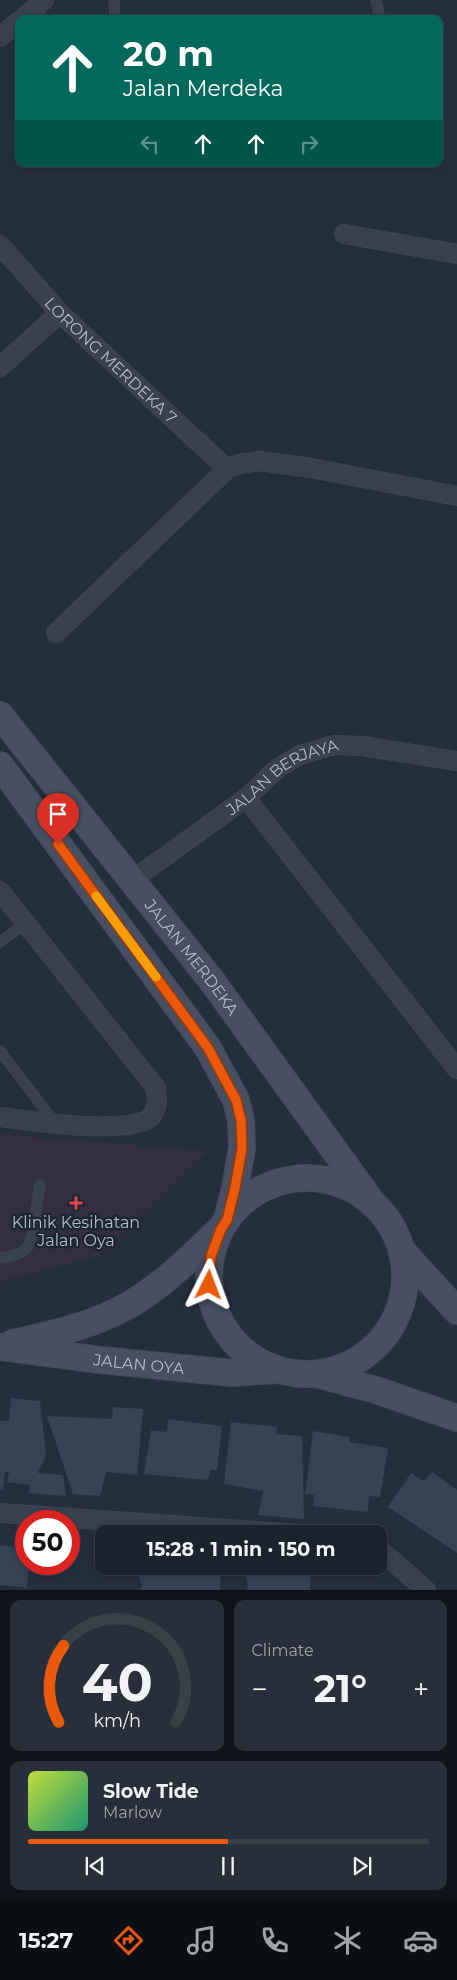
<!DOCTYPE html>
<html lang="en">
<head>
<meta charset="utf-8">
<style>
	:root { --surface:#1b232e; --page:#282f3a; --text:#f1f3f6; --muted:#a0a4aa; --line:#39404a; --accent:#ea580c }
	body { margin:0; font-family:Montserrat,sans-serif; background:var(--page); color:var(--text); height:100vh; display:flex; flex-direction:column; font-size:19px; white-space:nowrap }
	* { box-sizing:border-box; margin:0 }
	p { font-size:16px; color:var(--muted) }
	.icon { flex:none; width:28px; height:28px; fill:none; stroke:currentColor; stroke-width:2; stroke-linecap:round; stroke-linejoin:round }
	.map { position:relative; height:1590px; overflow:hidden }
	.sheet { display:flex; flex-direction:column; gap:10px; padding:10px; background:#0f1319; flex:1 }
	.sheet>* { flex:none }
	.banner { position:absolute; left:15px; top:15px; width:428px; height:152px; border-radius:10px; box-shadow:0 2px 8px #0003,0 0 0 1px var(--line); background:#00695c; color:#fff; overflow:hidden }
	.speed { position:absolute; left:15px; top:1510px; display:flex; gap:10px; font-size:25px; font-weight:700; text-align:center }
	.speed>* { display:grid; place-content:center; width:65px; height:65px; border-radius:50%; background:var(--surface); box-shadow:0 2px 8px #0003,0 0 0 1px var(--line); line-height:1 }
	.speed .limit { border:8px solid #d22; background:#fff; color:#111 }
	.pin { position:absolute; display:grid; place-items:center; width:42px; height:42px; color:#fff; margin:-51px -21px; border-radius:50% 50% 50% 0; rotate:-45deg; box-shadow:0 0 5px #0007 }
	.pin .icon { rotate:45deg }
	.me { position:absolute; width:55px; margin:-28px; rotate:3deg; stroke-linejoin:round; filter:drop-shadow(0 0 4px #0008) }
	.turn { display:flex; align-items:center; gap:18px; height:105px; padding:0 25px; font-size:22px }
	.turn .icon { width:65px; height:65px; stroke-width:2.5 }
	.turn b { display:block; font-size:35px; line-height:42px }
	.lanes { display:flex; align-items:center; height:48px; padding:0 25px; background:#0003; justify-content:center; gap:25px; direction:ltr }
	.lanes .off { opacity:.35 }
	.big { font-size:38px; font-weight:700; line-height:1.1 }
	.sheet .card { flex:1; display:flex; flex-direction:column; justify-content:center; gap:8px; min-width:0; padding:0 18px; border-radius:10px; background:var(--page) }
	.sheet .dial { align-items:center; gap:0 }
	.dial svg { height:130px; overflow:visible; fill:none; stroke:var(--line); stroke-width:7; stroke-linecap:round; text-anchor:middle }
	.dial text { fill:var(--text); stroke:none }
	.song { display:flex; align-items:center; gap:15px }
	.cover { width:60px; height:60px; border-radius:8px; background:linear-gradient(135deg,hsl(70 70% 55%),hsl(160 70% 35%)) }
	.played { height:5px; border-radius:2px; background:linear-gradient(90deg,var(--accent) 50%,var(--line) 50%) }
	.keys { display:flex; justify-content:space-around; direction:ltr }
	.heat { display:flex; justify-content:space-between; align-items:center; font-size:28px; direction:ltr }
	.sheet .tiles { flex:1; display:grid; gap:10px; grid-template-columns:1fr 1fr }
	.card:last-child { grid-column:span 2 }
	.trip { position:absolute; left:95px; top:1525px; width:292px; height:50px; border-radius:10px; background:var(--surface); box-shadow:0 2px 8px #0003,0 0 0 1px var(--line); font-weight:700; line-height:50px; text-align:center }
	.menu { display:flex; height:80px; justify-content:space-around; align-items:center; background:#0b0e12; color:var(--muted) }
	.menu .icon { width:35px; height:35px }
	.menu .selected { color:var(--accent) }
	.menu b { font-size:22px; color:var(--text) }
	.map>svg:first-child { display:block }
</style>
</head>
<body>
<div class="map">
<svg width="457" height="1590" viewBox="0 0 457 1590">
	<rect width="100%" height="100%" fill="#242f3e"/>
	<path fill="#32303f" d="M 0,1134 L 206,1151 L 99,1256 L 0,1282 Z"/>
	<g fill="#364354">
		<path d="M 11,1398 L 40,1401 L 46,1455 L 38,1473 L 63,1475 L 66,1496 L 29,1493 L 30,1485 L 7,1482 L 9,1472 L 5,1471 L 3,1490 L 0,1490 L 0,1421 L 9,1421 Z"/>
		<path d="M 113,1407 L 143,1409 L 137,1475 L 106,1472 L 100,1496 L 73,1494 L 47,1416 L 112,1419 Z"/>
		<path d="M 168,1419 L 222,1426 L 217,1470 L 210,1470 L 208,1480 L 144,1474 L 151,1430 L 167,1432 Z"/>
		<path d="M 231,1422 L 277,1427 L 276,1434 L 302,1436 L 304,1519 L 258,1515 L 263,1491 L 224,1484 Z"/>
		<path d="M 313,1431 L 349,1437 L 349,1442 L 388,1448 L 380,1497 L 369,1496 L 368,1512 L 313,1506 L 314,1495 L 305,1494 Z"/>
		<path d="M 432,1472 L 457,1490 L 457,1553 L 388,1507 L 411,1473 L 424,1481 Z"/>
		<path d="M 0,1545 L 26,1548 L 26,1564 L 29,1564 L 27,1588 L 0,1585 Z"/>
		<path d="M 135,1566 L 222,1566 L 220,1590 L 141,1590 L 142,1585 Z"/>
		<path d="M 244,1566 L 272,1566 L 311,1572 L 310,1590 L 247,1590 L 248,1586 Z"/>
	</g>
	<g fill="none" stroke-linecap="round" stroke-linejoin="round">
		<defs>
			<g id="service">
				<path d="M 114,0 L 115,19"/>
				<path d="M 376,0 L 380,19"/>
				<path d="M 0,942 L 25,924"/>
				<path d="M 0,1051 L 56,1124"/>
				<path d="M 0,1258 C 29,1254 31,1248 35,1220 C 36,1209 38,1197 40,1185"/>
			</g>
			<g id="minor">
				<path d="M 22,19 L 44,0"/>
				<path d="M 0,37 L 19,21"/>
				<path d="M 344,234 L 457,254"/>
				<path id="s1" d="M 0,245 L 60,313 L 227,469"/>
				<path d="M 0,367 L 60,313"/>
				<path d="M 56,633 L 227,469 L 239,464 L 260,461 L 311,468 L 457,496"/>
				<path d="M 246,798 L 457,1069"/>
				<path id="s2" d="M 131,881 L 246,798 L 278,768 L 300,755 L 334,745 L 362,746 L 457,761"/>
				<path d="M 0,891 L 156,1088 C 157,1098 158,1109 151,1117 C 131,1136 28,1121 0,1117"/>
				<path d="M 0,1513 L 298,1534"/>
				<path d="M 379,1549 L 426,1590"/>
			</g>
			<g id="secondary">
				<path id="s3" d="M 0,715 L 212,981 L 374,1205"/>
				<path d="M 0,765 L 208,1048 L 236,1100 L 241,1120 L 242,1148 L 235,1188 L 227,1219"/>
				<circle cx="307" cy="1276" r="98"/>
				<path d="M 402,1251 L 457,1311"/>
				<path d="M 13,1343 C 43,1336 73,1330 102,1318 C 147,1301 184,1264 218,1231"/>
				<path id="s4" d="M 0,1347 L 100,1360 L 232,1373 L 277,1370"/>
				<path d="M 320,1375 L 376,1390 L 457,1418"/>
			</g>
		</defs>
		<use href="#service" stroke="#414a57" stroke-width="11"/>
		<use href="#minor" stroke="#414a57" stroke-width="20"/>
		<use href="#secondary" stroke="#414a57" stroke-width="28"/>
		<use href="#service" stroke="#38414e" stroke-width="10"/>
		<use href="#minor" stroke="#38414e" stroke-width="19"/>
		<use href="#secondary" stroke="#465061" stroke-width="26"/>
	</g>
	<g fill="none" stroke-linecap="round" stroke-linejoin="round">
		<defs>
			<path id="route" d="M 58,844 L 208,1048 L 236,1100 L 241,1120 L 242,1148 L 235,1188 L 227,1220 L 221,1229 L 211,1256 L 209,1285"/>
		</defs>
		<use href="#route" stroke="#983908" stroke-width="12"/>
		<use href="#route" stroke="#ea580c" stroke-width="9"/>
		<path stroke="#f59e0b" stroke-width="9" d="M 96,896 L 156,977"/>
	</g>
	<path fill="#e0444e" stroke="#1d2633" stroke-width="2" d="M73.5 1195.5h5v5h5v5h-5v5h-5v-5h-5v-5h5z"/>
	<g text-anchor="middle" stroke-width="5" stroke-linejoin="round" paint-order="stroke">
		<g font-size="16" fill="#b4bcc9" stroke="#1d2633">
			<text dy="6" stroke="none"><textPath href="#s1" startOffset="160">LORONG MERDEKA 7</textPath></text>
			<text dy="6" stroke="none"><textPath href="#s2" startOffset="185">JALAN BERJAYA</textPath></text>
			<text dy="6" stroke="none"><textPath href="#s3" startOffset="309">JALAN MERDEKA</textPath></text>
			<text dy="6" stroke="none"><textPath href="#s4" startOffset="140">JALAN OYA</textPath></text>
		</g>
		<g font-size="16" fill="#b4bcc9" stroke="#1d2633">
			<text x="76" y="1228">Klinik Kesihatan<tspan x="76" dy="18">Jalan Oya</tspan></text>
		</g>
	</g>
</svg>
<div class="speed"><div class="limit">50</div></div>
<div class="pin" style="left:58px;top:844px;background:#d93025"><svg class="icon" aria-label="arrive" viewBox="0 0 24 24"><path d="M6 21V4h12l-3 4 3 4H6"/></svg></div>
<svg class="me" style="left:209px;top:1285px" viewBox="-20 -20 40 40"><path d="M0-17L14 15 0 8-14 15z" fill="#ea580c" stroke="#fff" stroke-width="4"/></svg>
<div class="trip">15:28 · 1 min · 150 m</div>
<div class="banner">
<div class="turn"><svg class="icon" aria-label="ahead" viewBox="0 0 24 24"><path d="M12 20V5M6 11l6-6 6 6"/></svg><div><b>20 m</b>Jalan Merdeka</div></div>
<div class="lanes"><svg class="icon off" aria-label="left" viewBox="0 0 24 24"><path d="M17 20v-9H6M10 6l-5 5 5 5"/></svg><svg class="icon" aria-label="ahead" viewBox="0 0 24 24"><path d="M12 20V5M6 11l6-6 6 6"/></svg><svg class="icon" aria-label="ahead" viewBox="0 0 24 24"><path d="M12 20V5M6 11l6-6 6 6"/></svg><svg class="icon off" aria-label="right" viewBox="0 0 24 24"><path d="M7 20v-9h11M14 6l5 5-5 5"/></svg></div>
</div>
</div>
<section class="sheet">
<div class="tiles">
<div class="card dial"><svg viewBox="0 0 100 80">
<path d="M14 69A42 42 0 1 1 86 69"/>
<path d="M14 69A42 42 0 0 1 17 22" stroke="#ea580c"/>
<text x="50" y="56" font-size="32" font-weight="700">40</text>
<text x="50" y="72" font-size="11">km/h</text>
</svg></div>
<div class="card"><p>Climate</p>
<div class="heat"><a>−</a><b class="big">21°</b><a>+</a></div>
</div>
<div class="card">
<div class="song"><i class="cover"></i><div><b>Slow Tide</b><p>Marlow</p></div></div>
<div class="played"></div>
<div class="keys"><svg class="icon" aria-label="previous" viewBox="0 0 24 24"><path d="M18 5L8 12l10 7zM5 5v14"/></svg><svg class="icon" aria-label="pause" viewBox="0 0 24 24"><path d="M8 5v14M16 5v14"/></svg><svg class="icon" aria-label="next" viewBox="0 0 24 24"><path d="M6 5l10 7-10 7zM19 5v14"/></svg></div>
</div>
</div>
</section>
<nav class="menu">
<b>15:27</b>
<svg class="icon selected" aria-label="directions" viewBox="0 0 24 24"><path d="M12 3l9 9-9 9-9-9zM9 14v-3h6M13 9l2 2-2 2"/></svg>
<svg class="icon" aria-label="music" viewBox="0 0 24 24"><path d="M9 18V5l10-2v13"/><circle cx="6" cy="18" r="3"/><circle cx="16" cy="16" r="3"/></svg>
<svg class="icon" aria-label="phone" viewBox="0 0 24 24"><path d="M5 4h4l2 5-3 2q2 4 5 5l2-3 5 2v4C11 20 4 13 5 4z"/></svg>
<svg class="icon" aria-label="climate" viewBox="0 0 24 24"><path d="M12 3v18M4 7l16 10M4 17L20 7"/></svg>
<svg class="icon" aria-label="car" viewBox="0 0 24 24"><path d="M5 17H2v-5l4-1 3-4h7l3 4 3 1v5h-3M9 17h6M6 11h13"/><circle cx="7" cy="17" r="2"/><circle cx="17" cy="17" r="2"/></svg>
</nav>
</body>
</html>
